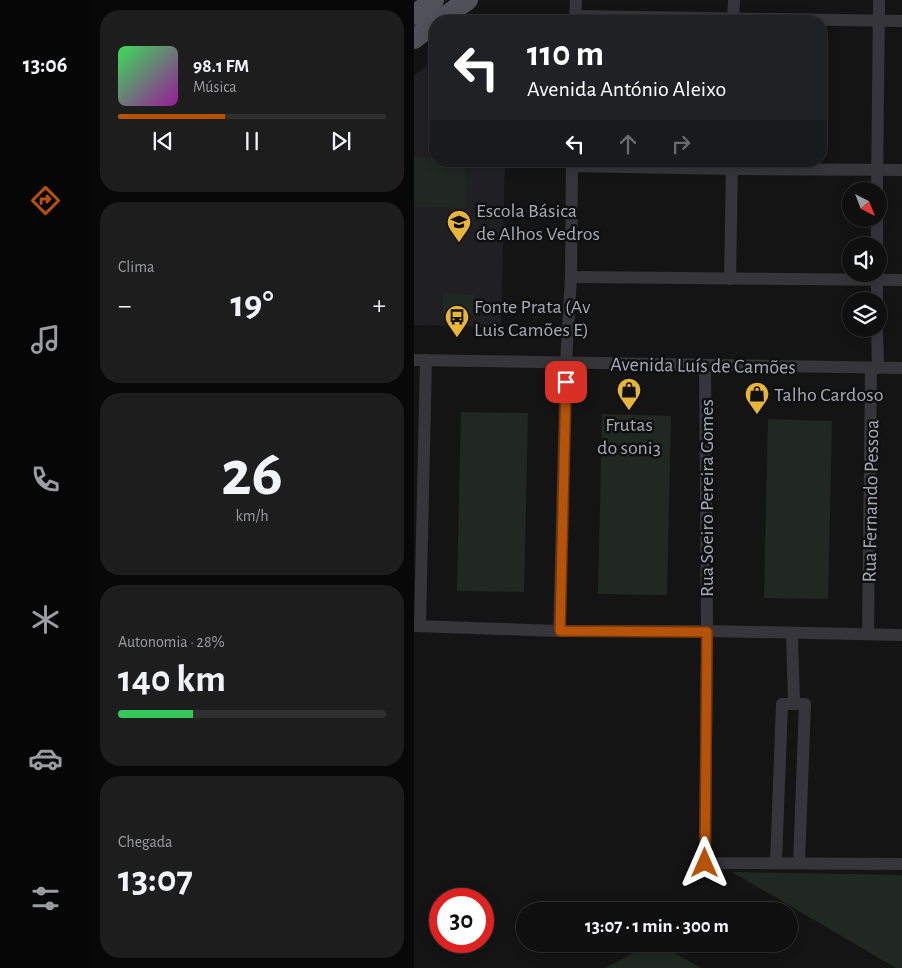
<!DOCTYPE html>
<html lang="pt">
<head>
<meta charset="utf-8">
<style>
	:root { --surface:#0f0f10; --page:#1d1d1e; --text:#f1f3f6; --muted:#9b9c9f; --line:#2f2f30; --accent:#b45309 }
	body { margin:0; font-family:"Alegreya Sans",sans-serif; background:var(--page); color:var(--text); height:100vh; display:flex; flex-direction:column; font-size:19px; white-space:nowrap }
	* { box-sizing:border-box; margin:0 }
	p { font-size:16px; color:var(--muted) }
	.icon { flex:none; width:28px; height:28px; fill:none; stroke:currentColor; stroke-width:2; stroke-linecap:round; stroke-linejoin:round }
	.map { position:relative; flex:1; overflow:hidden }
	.drawer { display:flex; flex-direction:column; gap:10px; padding:10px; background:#080809; width:324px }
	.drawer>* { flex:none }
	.banner { position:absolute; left:15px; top:15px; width:398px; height:152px; border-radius:20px; box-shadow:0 2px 12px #0003,0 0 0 1px var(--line); background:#202124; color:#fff; overflow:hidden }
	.needle { width:32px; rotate:138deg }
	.buttons { position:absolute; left:428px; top:182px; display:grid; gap:10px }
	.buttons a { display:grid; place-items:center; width:45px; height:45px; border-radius:50%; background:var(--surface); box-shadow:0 2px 12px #0003,0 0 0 1px var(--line); font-size:25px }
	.speed { position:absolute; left:15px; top:888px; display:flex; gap:10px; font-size:25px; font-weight:700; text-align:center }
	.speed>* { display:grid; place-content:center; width:65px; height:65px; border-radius:50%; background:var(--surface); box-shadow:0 2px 12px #0003,0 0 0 1px var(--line); line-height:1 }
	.speed .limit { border:8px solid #d22; background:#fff; color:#111 }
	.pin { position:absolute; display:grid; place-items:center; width:42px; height:42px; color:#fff; margin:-21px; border-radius:10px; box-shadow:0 2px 8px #0006 }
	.me { position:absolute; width:55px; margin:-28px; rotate:0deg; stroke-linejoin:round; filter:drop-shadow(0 0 4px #0008) }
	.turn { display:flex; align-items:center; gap:18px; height:105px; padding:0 15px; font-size:22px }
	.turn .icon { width:65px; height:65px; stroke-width:2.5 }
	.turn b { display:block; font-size:35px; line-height:42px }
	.lanes { display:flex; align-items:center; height:48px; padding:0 15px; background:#0003; justify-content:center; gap:25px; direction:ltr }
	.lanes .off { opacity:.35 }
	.big { font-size:38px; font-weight:600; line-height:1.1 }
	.drawer .tile { flex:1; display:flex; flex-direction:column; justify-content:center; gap:8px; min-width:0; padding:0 18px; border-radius:20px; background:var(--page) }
	.drawer .dial { align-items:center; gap:0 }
	.dial b { font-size:65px; line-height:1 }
	.song { display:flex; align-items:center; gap:15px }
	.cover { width:60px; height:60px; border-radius:8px; background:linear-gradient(135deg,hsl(130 70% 55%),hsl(300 70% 35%)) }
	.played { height:5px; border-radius:2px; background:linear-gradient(90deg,var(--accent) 40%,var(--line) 40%) }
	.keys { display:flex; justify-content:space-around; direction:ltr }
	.heat { display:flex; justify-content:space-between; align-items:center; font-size:28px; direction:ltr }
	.charge { height:8px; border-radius:4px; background:linear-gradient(90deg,#34c759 28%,var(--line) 0) }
	.trip { position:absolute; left:102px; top:902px; width:282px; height:50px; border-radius:25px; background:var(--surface); box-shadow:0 2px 12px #0003,0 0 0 1px var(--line); font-weight:600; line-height:50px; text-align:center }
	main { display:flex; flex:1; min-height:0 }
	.dock { display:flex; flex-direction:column; width:90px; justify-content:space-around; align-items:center; background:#060606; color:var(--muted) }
	.dock .icon { width:35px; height:35px }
	.dock .on { color:var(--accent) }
	.dock b { font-size:22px; color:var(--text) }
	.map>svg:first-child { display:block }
</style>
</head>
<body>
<main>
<nav class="dock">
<b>13:06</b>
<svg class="icon on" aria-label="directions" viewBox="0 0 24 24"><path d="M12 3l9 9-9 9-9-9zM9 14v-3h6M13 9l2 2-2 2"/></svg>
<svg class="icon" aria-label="music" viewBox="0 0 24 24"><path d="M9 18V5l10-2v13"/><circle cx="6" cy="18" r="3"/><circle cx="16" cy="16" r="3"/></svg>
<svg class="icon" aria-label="phone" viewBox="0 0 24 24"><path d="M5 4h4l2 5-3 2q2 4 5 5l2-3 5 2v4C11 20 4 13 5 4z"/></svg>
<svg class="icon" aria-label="climate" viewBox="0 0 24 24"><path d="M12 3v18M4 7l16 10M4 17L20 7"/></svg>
<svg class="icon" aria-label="car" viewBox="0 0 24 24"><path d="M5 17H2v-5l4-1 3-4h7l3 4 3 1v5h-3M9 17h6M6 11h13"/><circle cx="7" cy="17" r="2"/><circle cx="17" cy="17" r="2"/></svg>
<svg class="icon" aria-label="filters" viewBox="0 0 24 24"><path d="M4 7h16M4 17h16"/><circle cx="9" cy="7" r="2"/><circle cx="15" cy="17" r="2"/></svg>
</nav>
<section class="drawer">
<div class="tile">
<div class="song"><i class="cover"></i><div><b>98.1 FM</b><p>Música</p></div></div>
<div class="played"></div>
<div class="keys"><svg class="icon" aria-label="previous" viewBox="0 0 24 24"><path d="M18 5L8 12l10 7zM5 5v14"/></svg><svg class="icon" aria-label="pause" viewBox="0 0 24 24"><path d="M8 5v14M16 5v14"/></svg><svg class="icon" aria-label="next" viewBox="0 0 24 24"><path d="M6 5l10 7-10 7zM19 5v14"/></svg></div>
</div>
<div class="tile"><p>Clima</p>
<div class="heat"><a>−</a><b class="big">19°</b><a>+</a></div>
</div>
<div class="tile dial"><b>26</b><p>km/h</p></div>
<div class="tile"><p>Autonomia · 28%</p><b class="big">140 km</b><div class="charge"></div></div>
<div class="tile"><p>Chegada</p><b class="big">13:07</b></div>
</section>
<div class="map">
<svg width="489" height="968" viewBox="0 0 489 968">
	<rect width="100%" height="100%" fill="#141415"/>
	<path fill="#202022" d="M 21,60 L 21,161 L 91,161 L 87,327 L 0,325 L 0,75 Z"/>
	<g fill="#202821">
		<path d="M 0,157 L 21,158 L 21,161 L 52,161 L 51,208 L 0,207 Z"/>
		<path d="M 29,294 L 61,295 L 61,315 L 29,315 Z"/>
		<path d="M 47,412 L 114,413 L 110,592 L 43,591 Z"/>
		<path d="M 188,414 L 257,416 L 253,595 L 184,594 Z"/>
		<path d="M 354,419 L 418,421 L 414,599 L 350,598 Z"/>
		<path d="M 318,872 L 488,875 L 488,968 L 482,968 Z"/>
		<path d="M 236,944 L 244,944 L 287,968 L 191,968 Z"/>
	</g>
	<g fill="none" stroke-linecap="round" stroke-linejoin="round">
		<g stroke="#35353a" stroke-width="12">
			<path d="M 161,16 L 489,21"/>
			<path d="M 161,21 L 162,0"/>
			<path d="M 319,21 L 320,0"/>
			<path d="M 158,166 L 318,169 L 489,170"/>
			<path d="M 463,191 L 465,0"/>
			<path d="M 463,246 L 463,219"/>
			<path d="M 463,274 L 463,301"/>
			<path d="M 157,277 L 489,280"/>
			<path d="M 316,279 L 318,162"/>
			<path d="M 463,329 L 464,368"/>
			<path d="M 0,360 L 489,368"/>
			<path d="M 291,365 L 293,631 L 291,863 L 489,864"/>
			<path d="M 0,626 L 145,631 L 293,631 L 489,635"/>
			<path d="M 6,626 L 12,360"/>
			<path d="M 145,631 L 152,363 L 157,277 L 158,161"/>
			<path d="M 378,633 L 380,704"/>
			<path d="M 454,634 L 457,368"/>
			<path d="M 362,863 L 368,704 L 391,704 L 385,863"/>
		</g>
		<g stroke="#515259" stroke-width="20">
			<path d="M 0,15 L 20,0"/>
			<path d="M 24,21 L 54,0"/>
			<path d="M 0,39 L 21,23"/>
		</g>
	</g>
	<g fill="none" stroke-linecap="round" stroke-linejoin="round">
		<defs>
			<path id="route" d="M 152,382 L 146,631 L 293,632 L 291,863"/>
		</defs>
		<use href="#route" stroke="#753606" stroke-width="12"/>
		<use href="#route" stroke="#b45309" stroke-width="9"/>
	</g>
	<defs>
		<symbol id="school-pin" viewBox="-11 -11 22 30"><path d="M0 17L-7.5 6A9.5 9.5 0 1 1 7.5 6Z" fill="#e8b439" stroke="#0f0f10"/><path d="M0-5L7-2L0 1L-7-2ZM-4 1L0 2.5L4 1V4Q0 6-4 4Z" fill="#111"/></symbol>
		<symbol id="bus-pin" viewBox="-11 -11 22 30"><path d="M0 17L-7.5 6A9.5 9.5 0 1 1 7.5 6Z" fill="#e8b439" stroke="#0f0f10"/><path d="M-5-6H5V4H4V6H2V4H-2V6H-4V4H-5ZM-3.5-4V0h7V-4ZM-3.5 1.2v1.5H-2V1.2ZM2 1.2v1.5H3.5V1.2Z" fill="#111"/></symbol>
		<symbol id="shop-pin" viewBox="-11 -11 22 30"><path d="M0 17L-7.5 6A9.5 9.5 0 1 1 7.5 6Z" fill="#e8b439" stroke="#0f0f10"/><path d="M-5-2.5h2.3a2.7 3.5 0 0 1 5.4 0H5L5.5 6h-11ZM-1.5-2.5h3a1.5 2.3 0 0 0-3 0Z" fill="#111"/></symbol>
	</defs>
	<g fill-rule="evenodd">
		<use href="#school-pin" x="31" y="208" width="28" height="38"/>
		<use href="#bus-pin" x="29" y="303" width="28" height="38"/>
		<use href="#shop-pin" x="201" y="376" width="28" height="38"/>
		<use href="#shop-pin" x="329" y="380" width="28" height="38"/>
	</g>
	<g text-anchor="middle" stroke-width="5" stroke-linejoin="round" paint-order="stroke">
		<g font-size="20" fill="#a6aab5" stroke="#0f0f10" text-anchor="start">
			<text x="62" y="217">Escola Básica<tspan x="62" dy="23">de Alhos Vedros</tspan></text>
			<text x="60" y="313">Fonte Prata (Av<tspan x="60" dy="23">Luis Camões E)</tspan></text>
			<text x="360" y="401">Talho Cardoso</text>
			<text x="215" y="431" text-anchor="middle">Frutas<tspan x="215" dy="23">do soni3</tspan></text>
		</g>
		<g font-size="20" fill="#a6aab5" stroke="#0f0f10">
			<text transform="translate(289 365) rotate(1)" y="7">Avenida Luís de Camões</text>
			<text transform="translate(292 498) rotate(-90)" y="7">Rua Soeiro Pereira Gomes</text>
			<text transform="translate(456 501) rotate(-89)" y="7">Rua Fernando Pessoa</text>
		</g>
	</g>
</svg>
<div class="buttons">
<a><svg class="needle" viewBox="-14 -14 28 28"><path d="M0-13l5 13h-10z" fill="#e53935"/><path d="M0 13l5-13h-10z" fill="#9b9c9f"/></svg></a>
<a><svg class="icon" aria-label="sound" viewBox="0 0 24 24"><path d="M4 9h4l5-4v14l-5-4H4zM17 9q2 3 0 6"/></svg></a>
<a><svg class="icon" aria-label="layers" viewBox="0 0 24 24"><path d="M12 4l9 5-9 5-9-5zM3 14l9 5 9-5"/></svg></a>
</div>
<div class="speed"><div class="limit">30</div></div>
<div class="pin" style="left:152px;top:382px;background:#d93025"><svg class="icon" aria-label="arrive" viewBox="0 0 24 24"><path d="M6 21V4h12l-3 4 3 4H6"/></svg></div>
<svg class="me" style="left:291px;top:863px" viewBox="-20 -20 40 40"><path d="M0-17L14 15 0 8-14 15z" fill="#b45309" stroke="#fff" stroke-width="4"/></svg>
<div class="trip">13:07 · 1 min · 300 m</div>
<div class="banner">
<div class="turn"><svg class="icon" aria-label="left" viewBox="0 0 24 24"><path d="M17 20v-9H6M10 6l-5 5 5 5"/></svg><div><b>110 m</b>Avenida António Aleixo</div></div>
<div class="lanes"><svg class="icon" aria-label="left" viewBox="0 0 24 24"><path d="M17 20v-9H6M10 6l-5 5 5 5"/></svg><svg class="icon off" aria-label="ahead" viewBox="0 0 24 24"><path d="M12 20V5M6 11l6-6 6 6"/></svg><svg class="icon off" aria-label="right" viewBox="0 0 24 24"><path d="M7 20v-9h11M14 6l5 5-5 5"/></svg></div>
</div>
</div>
</main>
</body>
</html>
